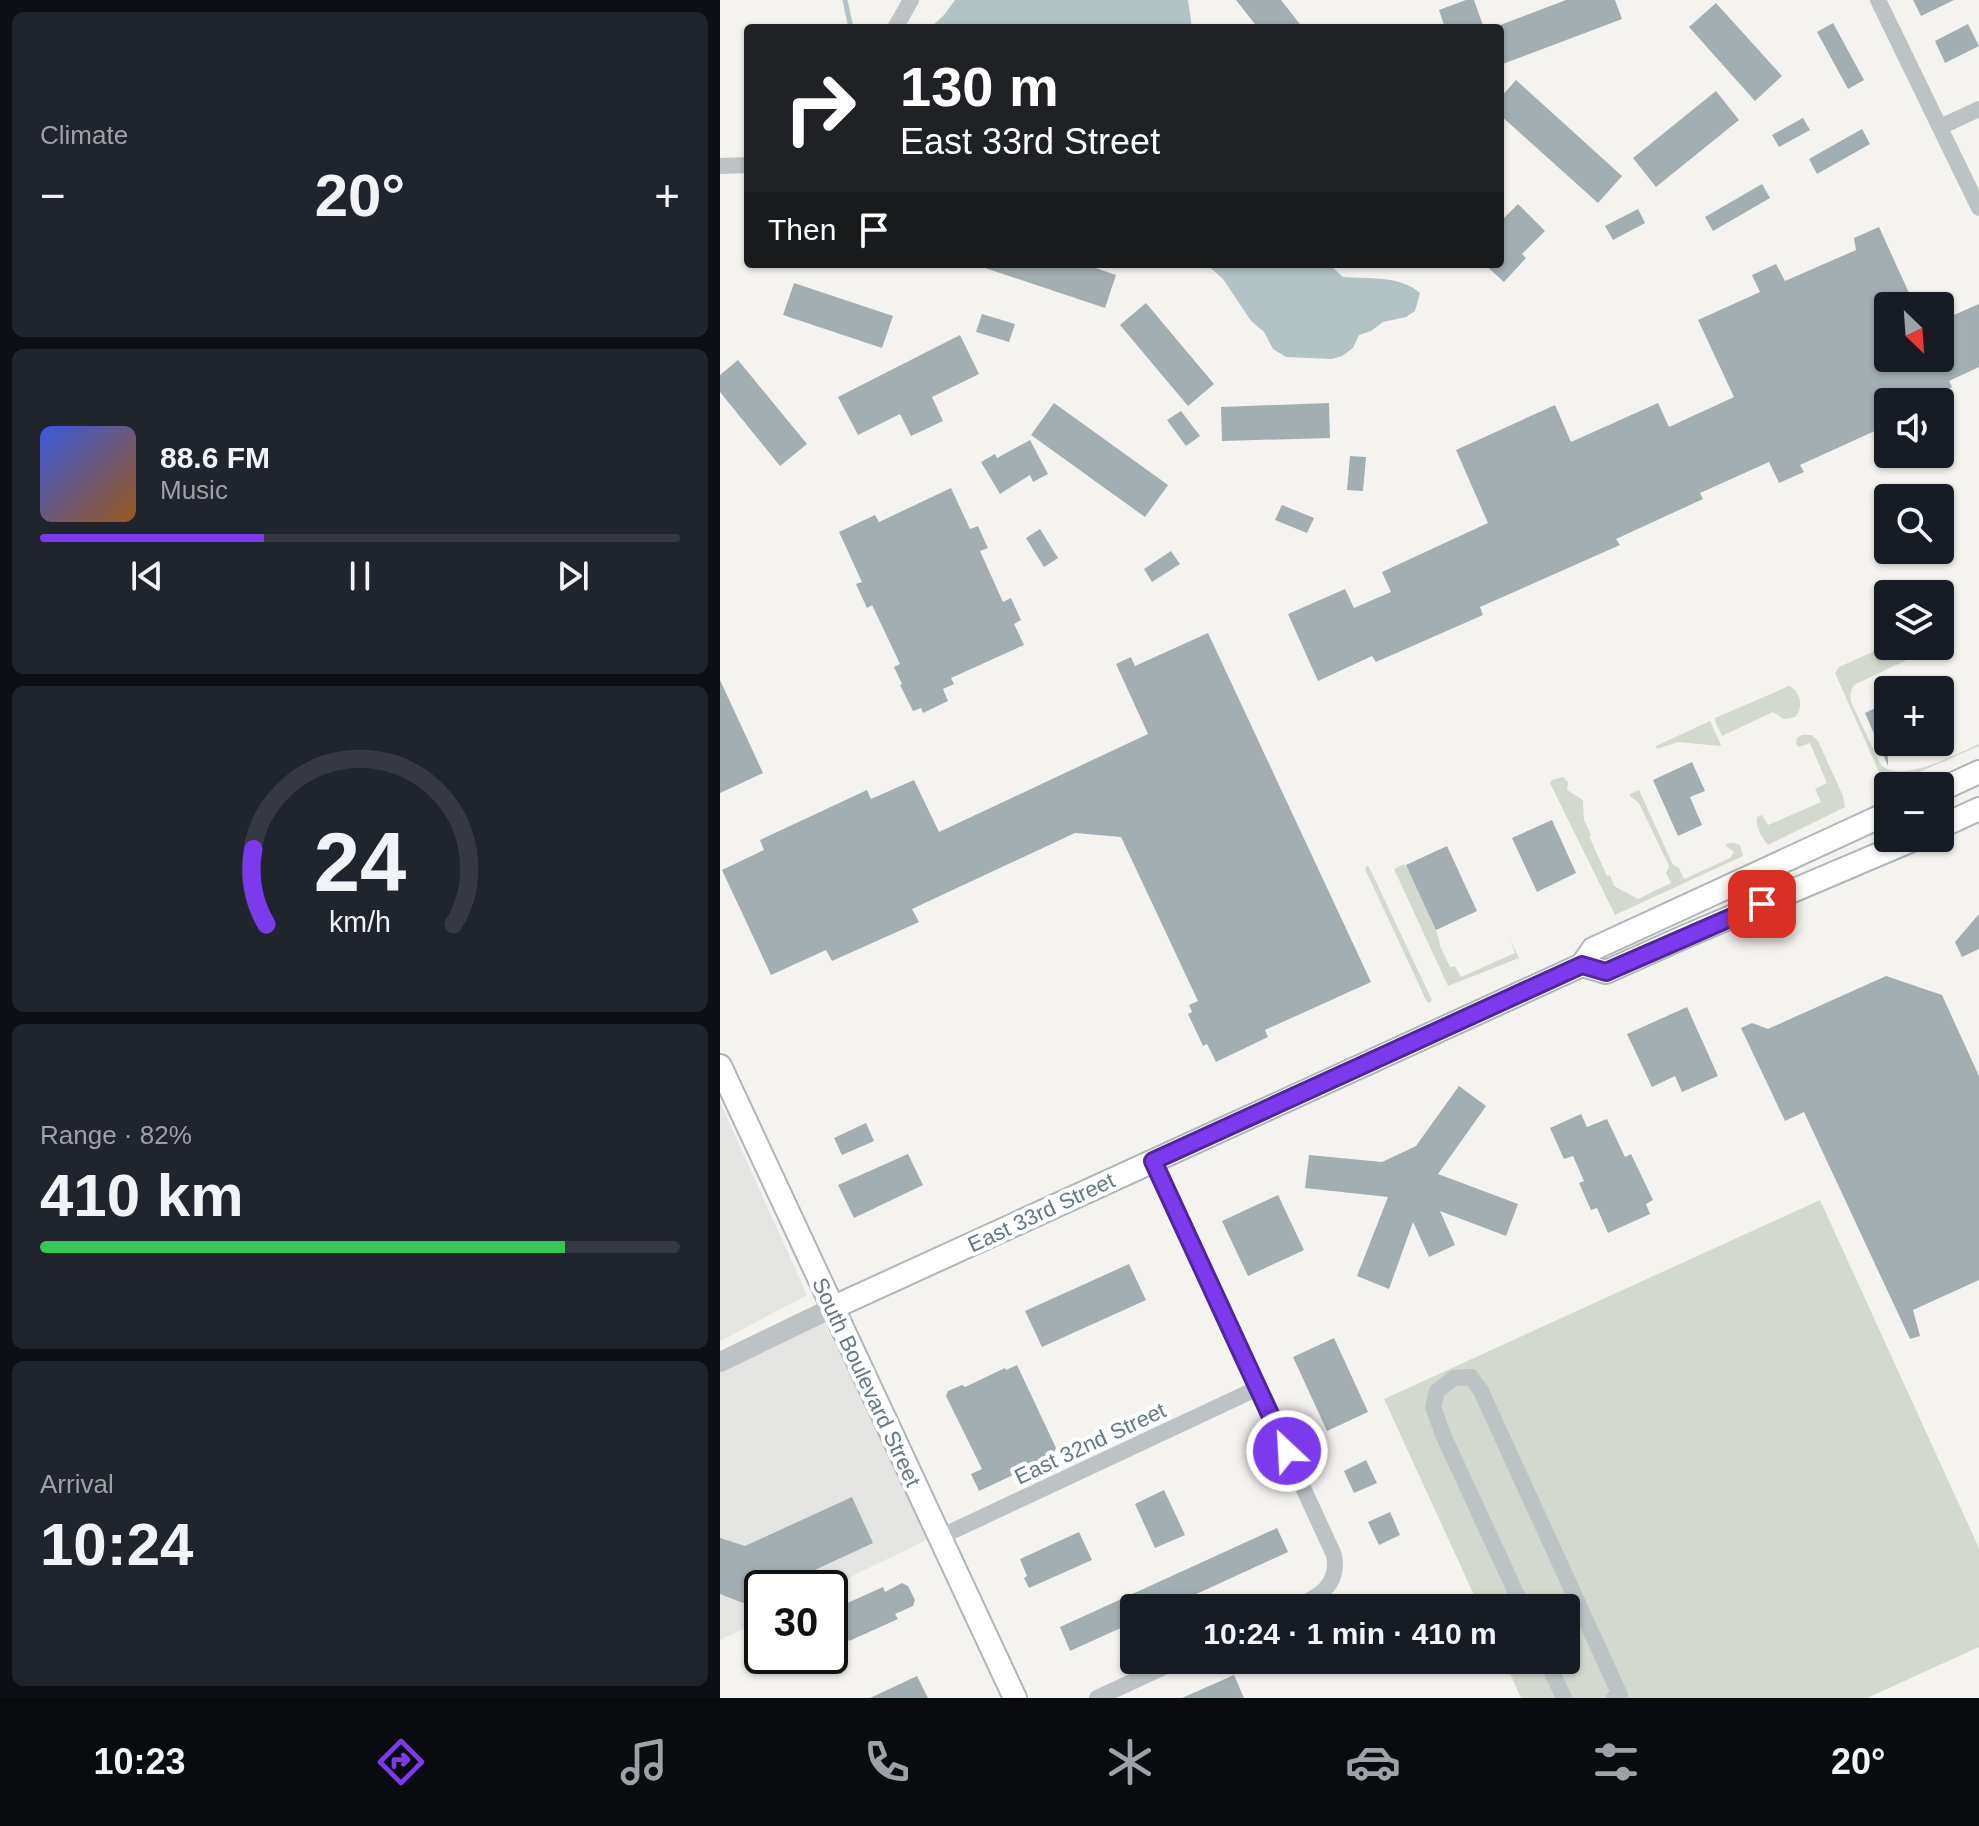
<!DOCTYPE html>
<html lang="en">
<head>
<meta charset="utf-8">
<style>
	:root { --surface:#171b24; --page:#20242c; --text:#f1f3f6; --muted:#9ea1a6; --line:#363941; --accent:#7c3aed }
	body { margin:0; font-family:Arial,sans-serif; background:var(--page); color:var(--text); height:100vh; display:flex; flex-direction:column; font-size:30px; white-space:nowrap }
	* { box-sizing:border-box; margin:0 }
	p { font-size:26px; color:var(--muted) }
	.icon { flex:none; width:44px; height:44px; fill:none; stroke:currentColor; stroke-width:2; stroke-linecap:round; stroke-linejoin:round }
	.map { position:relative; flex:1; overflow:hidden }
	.sheet { display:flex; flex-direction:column; gap:12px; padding:12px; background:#0d0f14; width:720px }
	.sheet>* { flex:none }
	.banner { position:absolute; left:24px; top:24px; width:760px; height:244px; border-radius:8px; box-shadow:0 2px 6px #0004; background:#202124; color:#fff; overflow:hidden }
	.needle { width:52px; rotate:155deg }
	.tools { position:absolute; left:1154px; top:292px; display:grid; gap:16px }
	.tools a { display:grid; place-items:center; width:80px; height:80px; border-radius:8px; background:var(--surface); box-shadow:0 2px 6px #0004; font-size:40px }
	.speed { position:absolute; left:24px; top:1570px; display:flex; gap:16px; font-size:40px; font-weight:700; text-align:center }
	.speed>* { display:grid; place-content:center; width:104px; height:104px; border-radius:50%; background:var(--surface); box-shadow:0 2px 6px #0004; line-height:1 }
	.speed .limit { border:4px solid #111; border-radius:12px; background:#fff; color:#111 }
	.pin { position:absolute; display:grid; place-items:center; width:68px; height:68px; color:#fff; margin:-34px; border-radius:16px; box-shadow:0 4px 12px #0006 }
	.me { position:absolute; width:88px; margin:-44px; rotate:335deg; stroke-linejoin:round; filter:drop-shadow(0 0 6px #0008) }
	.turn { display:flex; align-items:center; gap:28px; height:168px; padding:0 24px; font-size:36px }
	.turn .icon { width:104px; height:104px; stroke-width:2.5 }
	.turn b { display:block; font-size:56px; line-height:68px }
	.then { display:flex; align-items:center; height:76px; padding:0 24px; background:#0003; gap:16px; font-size:30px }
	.big { font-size:60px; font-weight:700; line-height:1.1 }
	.sheet .card { flex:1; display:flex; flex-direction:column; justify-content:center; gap:12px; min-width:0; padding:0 28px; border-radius:12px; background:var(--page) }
	.sheet .dial { align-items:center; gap:0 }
	.dial svg { height:208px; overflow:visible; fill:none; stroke:var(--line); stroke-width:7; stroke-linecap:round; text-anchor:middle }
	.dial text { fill:var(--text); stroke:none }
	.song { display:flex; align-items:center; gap:24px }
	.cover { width:96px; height:96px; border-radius:12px; background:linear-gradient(135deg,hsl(230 70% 55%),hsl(30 70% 35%)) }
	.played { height:8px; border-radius:4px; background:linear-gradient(90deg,var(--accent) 35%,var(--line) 35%) }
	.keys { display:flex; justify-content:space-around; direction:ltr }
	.heat { display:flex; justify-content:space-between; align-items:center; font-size:44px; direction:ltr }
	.charge { height:12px; border-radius:6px; background:linear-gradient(90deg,#34c759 82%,var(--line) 0) }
	.trip { position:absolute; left:400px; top:1594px; width:460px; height:80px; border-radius:8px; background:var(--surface); box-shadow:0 2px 6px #0004; font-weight:700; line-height:80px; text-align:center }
	.dock { display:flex; height:128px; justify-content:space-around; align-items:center; background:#090b0e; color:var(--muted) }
	.dock .icon { width:56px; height:56px }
	.dock .current { color:var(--accent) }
	.dock b { font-size:36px; color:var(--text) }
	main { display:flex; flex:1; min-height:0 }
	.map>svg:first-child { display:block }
</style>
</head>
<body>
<main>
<section class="sheet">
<div class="card"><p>Climate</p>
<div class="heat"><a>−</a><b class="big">20°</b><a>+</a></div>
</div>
<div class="card">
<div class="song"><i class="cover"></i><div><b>88.6 FM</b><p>Music</p></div></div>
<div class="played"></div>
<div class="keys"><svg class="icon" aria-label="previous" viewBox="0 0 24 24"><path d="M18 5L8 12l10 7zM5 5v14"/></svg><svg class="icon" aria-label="pause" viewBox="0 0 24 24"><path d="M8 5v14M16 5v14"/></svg><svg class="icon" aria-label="next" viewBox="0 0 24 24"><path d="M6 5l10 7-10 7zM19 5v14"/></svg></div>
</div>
<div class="card dial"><svg viewBox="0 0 100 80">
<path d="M14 69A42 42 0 1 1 86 69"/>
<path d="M14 69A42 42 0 0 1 9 40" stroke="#7c3aed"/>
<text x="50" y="56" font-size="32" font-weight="700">24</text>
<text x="50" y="72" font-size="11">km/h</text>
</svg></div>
<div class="card"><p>Range · 82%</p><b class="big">410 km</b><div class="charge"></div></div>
<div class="card"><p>Arrival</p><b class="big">10:24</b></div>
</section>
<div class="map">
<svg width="1259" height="1698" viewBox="0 0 1259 1698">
	<rect width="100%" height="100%" fill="#f4f3f0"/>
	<g fill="#e4e5e3">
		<path d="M 0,1102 L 87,1295 L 0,1341 Z"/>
		<path d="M 103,1320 L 210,1538 L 108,1588 L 42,1588 L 42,1620 L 0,1640 L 0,1372 Z"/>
	</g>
	<g fill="#d4d9cf">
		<path d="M 1168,645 L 1196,646 L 1196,652 L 1189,659 L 1136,684 C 1130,689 1130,694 1131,702 L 1161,765 C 1183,784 1236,754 1259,744 L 1259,746 L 1188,777 L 1176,777 L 1171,783 L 1164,779 L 1159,772 L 1115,673 L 1119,667 Z"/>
		<path d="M 1069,686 C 1081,692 1084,707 1075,717 L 1064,719 L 1053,712 L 1002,736 L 995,721 L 995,718 Z"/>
		<path d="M 990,721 L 1001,745 L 1000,746 L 958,742 L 937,749 L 936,746 Z"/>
		<path d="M 1082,735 L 1092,735 L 1098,741 L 1123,796 L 1125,807 L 1048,845 C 1042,838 1035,826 1037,817 L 1042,815 L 1048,825 L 1101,802 L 1095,789 L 1107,783 L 1090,743 L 1079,747 L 1076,744 L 1077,738 Z"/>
		<path d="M 843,777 L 848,782 L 847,790 L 863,800 L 864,820 L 871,835 L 869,836 L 887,876 L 890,875 L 894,886 L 918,899 L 951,883 L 946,873 L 949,866 L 919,803 L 910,796 L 910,794 L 919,790 L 953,865 L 959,868 L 964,879 L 1010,858 L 1014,852 L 1005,845 C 1011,841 1014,843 1020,845 L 1023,856 L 895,915 L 830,783 L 832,780 Z"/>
		<path d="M 684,864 C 695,878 719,930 720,946 L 730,967 L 735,966 L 741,977 L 795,953 L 790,940 L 799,958 L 728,986 L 674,869 Z"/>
		<path d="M 647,866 L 649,867 L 712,1000 L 710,1003 L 707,1002 L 645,869 Z"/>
		<path d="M 1100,1200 L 1259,1548 L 1259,1647 L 1147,1698 L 801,1698 L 784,1660 L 846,1660 L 846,1608 L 760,1608 L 664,1399 Z"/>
	</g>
	<g fill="#b3c3c5">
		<path d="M 235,0 L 468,0 L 472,28 L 210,28 L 224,15 Z"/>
		<path d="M 486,264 L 609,264 L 623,277 C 648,279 680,275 700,293 L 695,311 L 686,317 L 663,322 L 651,331 L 639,335 L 633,348 L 622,356 L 612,359 L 566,357 L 553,349 L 544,332 L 531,321 L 503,279 Z"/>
	</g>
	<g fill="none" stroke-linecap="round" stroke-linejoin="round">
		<path stroke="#b3c3c5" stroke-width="5" d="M 125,0 L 131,28"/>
	</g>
	<g fill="#a3aeb2">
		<path d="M 516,0 L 561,0 L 583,28 L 538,28 Z"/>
		<path d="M 746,0 L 754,0 L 764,28 L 725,28 L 719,10 Z"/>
		<path d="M 846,0 L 895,0 L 902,19 L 780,65 L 780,25 Z"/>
		<path d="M 1193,0 L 1234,0 L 1201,16 Z"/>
		<path d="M 996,3 L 1062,76 L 1035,101 L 969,27 Z"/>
		<path d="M 1113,23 L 1144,80 L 1128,89 L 1097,32 Z"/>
		<path d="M 1248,24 L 1259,46 L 1225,63 L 1215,41 Z"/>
		<path d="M 796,80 L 902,176 L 878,203 L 780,115 L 780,98 Z"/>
		<path d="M 996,91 L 1019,120 L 936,187 L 913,158 Z"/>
		<path d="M 1083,118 L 1090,130 L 1059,147 L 1052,135 Z"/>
		<path d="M 1142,129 L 1150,144 L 1097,174 L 1089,159 Z"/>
		<path d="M 1042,184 L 1050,198 L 993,231 L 985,217 Z"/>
		<path d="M 798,204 L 825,231 L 802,254 L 806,258 L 784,282 L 764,264 L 780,264 L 780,222 Z"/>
		<path d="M 918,209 L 925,223 L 893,240 L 885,226 Z"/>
		<path d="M 1159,227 L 1195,306 L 1168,306 L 1168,358 L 1220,358 L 1220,321 L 1259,304 L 1259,367 L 1229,381 L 1232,387 L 1200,402 L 1168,402 L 1168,425 L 1080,465 L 1084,472 L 1059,483 L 1049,462 L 980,493 L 983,499 L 896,539 L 900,545 L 760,607 L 763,615 L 656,662 L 652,656 L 598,681 L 568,614 L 625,589 L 634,608 L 671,592 L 662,572 L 768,523 L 736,450 L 835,405 L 851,442 L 938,403 L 949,427 L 1014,397 L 978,320 L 1040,292 L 1032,275 L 1056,264 L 1065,281 L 1136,250 L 1134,238 Z"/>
		<path d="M 259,264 L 364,264 L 396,275 L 385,308 L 259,266 Z"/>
		<path d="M 74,283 L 173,316 L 162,348 L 63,315 Z"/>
		<path d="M 426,303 L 494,384 L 468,406 L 400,325 Z"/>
		<path d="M 262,314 L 295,324 L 289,342 L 256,332 Z"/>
		<path d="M 240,335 L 259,374 L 212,397 L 223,421 L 191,436 L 180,414 L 138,435 L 118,397 Z"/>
		<path d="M 18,360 L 87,444 L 60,466 L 0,392 L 0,375 Z"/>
		<path d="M 334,403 L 448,485 L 425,517 L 311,435 Z"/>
		<path d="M 609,403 L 610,438 L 502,441 L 501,407 Z"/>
		<path d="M 461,411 L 480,436 L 466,446 L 447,420 Z"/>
		<path d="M 310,440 L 328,474 L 313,482 L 310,475 L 280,494 L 261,462 L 275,454 L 277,458 Z"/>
		<path d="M 630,456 L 646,457 L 643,491 L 627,490 Z"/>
		<path d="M 231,488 L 250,529 L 258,526 L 268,548 L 260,551 L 283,602 L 291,598 L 301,620 L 294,624 L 304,645 L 231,678 L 234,684 L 223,689 L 228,701 L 203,713 L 201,708 L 193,711 L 180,685 L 182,684 L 174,667 L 180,664 L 152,605 L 147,608 L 136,584 L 142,582 L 119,532 L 155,515 L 159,522 Z"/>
		<path d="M 562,505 L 594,518 L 587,533 L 555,520 Z"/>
		<path d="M 320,529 L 338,558 L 324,567 L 306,538 Z"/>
		<path d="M 451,551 L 460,564 L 432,582 L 424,569 Z"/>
		<path d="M 488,633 L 651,982 L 545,1030 L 548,1037 L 496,1062 L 487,1044 L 483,1046 L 468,1014 L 472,1012 L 469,1005 L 478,1001 L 401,837 L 355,833 L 192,909 L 199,922 L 112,961 L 106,950 L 51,975 L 2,870 L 44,850 L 40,840 L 147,790 L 151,799 L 194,780 L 219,832 L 428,734 L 396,664 L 411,657 L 415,666 Z"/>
		<path d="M 0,680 L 43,773 L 0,793 Z"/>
		<path d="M 1168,702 L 1168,766 L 1145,713 Z"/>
		<path d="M 972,762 L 985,791 L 970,797 L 982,825 L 958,836 L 933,780 Z"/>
		<path d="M 832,820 L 856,873 L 817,892 L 792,838 Z"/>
		<path d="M 727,846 L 757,911 L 716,930 L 686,865 Z"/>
		<path d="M 1259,914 L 1259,949 L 1242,957 L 1235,942 Z"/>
		<path d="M 1166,976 L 1222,995 L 1259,1076 L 1259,1280 L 1193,1310 L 1200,1336 L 1190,1339 L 1084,1112 L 1065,1121 L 1021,1028 L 1032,1023 L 1048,1029 Z"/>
		<path d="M 967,1007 L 998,1076 L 962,1092 L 955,1076 L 932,1087 L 907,1034 Z"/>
		<path d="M 739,1086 L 766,1106 L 718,1174 L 798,1204 L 786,1236 L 720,1211 L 735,1245 L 709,1257 L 693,1222 L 669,1289 L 637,1276 L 668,1197 L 585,1188 L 589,1155 L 662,1162 L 696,1146 Z"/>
		<path d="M 861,1114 L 867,1127 L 887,1119 L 905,1157 L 911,1154 L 933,1200 L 926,1204 L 930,1214 L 888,1233 L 877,1208 L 871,1210 L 859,1183 L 864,1181 L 853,1156 L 844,1159 L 830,1128 Z"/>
		<path d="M 146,1123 L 154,1141 L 122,1155 L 114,1138 Z"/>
		<path d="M 188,1154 L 203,1185 L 134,1218 L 118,1185 Z"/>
		<path d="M 558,1195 L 584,1250 L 528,1276 L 502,1221 Z"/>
		<path d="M 409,1264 L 426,1300 L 322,1347 L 305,1311 Z"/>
		<path d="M 614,1338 L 648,1412 L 607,1431 L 573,1357 Z"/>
		<path d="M 297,1365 L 336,1448 L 332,1457 L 259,1491 L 251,1474 L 262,1469 L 226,1396 L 228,1391 L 242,1385 L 245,1387 L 285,1368 L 286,1370 Z"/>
		<path d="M 646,1460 L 657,1483 L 634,1493 L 624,1471 Z"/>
		<path d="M 444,1490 L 465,1535 L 435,1548 L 415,1504 Z"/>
		<path d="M 132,1497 L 153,1543 L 56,1588 L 42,1588 L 42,1595 L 23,1603 L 0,1594 L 0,1538 L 25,1546 Z"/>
		<path d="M 670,1512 L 680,1535 L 659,1545 L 648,1522 Z"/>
		<path d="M 557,1528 L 568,1552 L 446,1608 L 414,1608 L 414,1622 L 350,1651 L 340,1627 Z"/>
		<path d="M 359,1532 L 372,1560 L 309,1588 L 304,1578 L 307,1576 L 300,1559 Z"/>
		<path d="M 182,1583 L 188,1586 L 195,1600 L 193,1606 L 175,1614 L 178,1619 L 129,1641 L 114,1609 L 163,1587 L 165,1592 Z"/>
		<path d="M 514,1675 L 524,1698 L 462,1698 Z"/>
		<path d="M 197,1676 L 208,1698 L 150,1698 Z"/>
	</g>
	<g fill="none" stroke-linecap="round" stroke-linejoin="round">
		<defs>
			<g id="secondary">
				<path d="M 1220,790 L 1259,772"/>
				<path d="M 1220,827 L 1259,809"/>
				<path d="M 862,965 L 886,972 L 964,937 L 1197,838"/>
				<path d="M 0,1066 L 295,1698"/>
				<path d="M 112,1308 L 862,965 L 873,949 L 1168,813"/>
			</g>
		</defs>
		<use href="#secondary" stroke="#afb6b9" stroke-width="26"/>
		<g stroke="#bdc2c4" stroke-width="16">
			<path d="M 1158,0 L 1259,208"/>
			<path d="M 175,28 L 191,0"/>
			<path d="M 1220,127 L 1259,109"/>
			<path d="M 0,166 L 28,165"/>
			<path d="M 433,1161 L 614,1555 C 620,1586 598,1597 573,1608"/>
			<path d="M 220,1537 L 538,1388"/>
			<path d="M 803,1608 L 724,1437 L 713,1407 L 717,1391 L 734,1378 L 751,1377 L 761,1391 L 900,1695 L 894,1698"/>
			<path d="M 826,1660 L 844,1698"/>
			<path d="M 377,1698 L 459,1660"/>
		</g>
		<path stroke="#bdc2c4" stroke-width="20" d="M 0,1362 L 112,1308"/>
		<use href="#secondary" stroke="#fff" stroke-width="22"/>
	</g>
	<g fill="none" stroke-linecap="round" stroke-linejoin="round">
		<defs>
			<path id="route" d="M 567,1451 L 433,1161 L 862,965 L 886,972 L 1042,904"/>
		</defs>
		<use href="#route" stroke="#51269a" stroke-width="20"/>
		<use href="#route" stroke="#7c3aed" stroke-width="14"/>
	</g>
	<g text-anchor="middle" stroke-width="8" stroke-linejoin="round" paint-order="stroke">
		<g font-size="22" fill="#637881" stroke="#fff">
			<text transform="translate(321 1212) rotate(-25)" y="8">East 33rd Street</text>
			<text transform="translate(147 1382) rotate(65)" y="8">South Boulevard Street</text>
			<text transform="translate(370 1443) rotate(-25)" y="8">East 32nd Street</text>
		</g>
	</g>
</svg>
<div class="tools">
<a><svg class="needle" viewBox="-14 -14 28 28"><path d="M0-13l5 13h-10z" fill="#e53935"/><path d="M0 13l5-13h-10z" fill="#9ea1a6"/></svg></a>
<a><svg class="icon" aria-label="sound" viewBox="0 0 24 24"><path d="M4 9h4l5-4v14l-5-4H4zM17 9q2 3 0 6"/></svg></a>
<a><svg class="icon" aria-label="search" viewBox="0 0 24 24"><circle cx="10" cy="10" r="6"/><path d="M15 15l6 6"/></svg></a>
<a><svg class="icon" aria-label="layers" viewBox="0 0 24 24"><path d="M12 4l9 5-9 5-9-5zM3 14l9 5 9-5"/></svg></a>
<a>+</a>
<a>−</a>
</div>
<div class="speed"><div class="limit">30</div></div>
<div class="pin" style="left:1042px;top:904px;background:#d93025"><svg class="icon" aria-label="arrive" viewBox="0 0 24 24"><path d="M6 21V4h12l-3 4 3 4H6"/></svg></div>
<svg class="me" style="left:567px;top:1451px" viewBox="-20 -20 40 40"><circle r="17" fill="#7c3aed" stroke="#fff" stroke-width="3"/><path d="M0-11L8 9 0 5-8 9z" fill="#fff"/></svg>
<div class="trip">10:24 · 1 min · 410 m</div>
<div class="banner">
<div class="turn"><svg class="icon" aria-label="right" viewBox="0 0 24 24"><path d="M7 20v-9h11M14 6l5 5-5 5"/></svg><div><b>130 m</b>East 33rd Street</div></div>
<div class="then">Then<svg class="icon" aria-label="arrive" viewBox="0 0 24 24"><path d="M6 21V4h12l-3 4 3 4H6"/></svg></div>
</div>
</div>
</main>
<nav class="dock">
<b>10:23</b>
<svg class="icon current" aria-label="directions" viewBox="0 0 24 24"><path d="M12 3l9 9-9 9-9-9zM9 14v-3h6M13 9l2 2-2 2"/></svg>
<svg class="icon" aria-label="music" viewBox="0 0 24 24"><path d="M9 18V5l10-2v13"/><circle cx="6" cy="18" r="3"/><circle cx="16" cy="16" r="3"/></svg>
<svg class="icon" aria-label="phone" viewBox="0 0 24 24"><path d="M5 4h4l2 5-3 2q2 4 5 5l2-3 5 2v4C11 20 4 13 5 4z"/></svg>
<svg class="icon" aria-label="climate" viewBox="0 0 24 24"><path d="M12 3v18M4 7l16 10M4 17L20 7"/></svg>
<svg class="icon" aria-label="car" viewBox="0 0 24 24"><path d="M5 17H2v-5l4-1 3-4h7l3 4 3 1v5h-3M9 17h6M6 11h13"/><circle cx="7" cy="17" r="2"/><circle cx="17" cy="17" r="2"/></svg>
<svg class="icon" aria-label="filters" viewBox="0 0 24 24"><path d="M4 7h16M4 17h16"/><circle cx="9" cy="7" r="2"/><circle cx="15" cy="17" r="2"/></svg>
<b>20°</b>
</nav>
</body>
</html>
